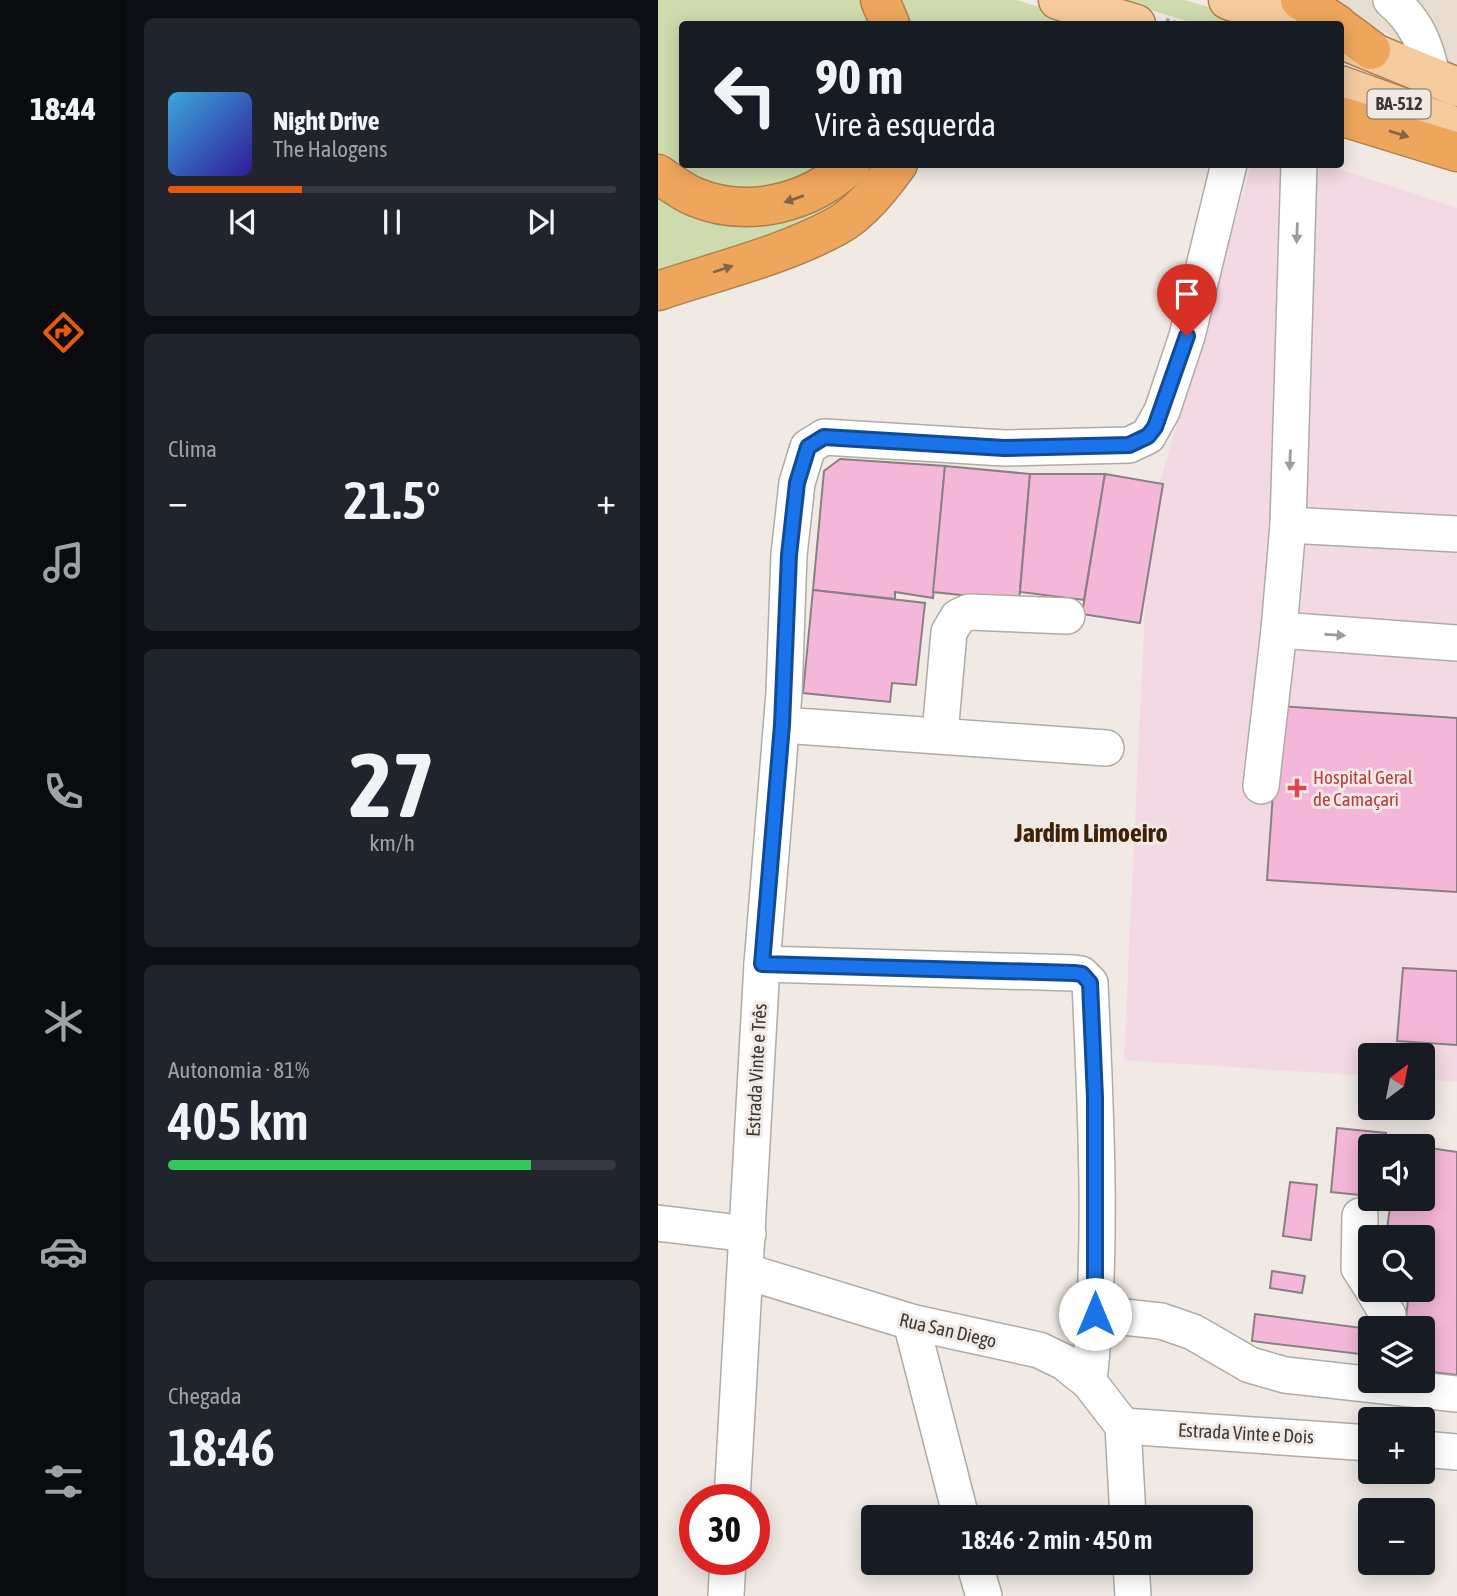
<!DOCTYPE html>
<html lang="pt">
<head>
<meta charset="utf-8">
<style>
	:root { --surface:#171b24; --page:#20242c; --text:#f1f3f6; --muted:#9ea1a6; --line:#363941; --accent:#ea580c }
	body { margin:0; font-family:"Asap Condensed",sans-serif; background:var(--page); color:var(--text); height:100vh; display:flex; flex-direction:column; font-size:26px; white-space:nowrap }
	* { box-sizing:border-box; margin:0 }
	p { font-size:23px; color:var(--muted) }
	.icon { flex:none; width:38px; height:38px; fill:none; stroke:currentColor; stroke-width:2; stroke-linecap:round; stroke-linejoin:round }
	.map { position:relative; flex:1; overflow:hidden }
	.sheet { display:flex; flex-direction:column; gap:18px; padding:18px; background:#0d0f14; width:532px }
	.sheet>* { flex:none }
	.banner { position:absolute; left:21px; top:21px; width:665px; height:147px; border-radius:7px; box-shadow:0 4px 18px #0003; background:#171b24; color:var(--text); overflow:hidden }
	.needle { width:46px; rotate:32deg }
	.buttons { position:absolute; left:700px; top:1043px; display:grid; gap:14px }
	.buttons a { display:grid; place-items:center; width:77px; height:77px; border-radius:7px; background:var(--surface); box-shadow:0 4px 18px #0003; font-size:35px }
	.speed { position:absolute; left:21px; top:1484px; display:flex; gap:14px; font-size:35px; font-weight:700; text-align:center }
	.speed>* { display:grid; place-content:center; width:91px; height:91px; border-radius:50%; background:var(--surface); box-shadow:0 4px 18px #0003; line-height:1 }
	.speed .limit { border:10px solid #d22; background:#fff; color:#111 }
	.pin { position:absolute; display:grid; place-items:center; width:60px; height:60px; color:#fff; margin:-72px -30px; border-radius:50% 50% 50% 0; rotate:-45deg; box-shadow:0 0 7px #0007 }
	.pin .icon { rotate:45deg }
	.me { position:absolute; width:77px; margin:-38px; rotate:0deg; stroke-linejoin:round; filter:drop-shadow(0 0 5px #0008) }
	.turn { display:flex; align-items:center; gap:24px; height:147px; padding:0 21px; font-size:32px }
	.turn .icon { width:91px; height:91px; stroke-width:2.5 }
	.turn b { display:block; font-size:49px; line-height:60px }
	.big { font-size:52px; font-weight:600; line-height:1.1 }
	.sheet .tile { flex:1; display:flex; flex-direction:column; justify-content:center; gap:10px; min-width:0; padding:0 24px; border-radius:10px; background:var(--page) }
	.sheet .dial { align-items:center; gap:0 }
	.dial b { font-size:91px; line-height:1 }
	.song { display:flex; align-items:center; gap:21px }
	.cover { width:84px; height:84px; border-radius:10px; background:linear-gradient(135deg,hsl(200 70% 55%),hsl(250 70% 35%)) }
	.played { height:7px; border-radius:4px; background:linear-gradient(90deg,var(--accent) 30%,var(--line) 30%) }
	.keys { display:flex; justify-content:space-around; direction:ltr }
	.heat { display:flex; justify-content:space-between; align-items:center; font-size:38px; direction:ltr }
	.charge { height:10px; border-radius:5px; background:linear-gradient(90deg,#34c759 81%,var(--line) 0) }
	.trip { position:absolute; left:203px; top:1505px; width:392px; height:70px; border-radius:7px; background:var(--surface); box-shadow:0 4px 18px #0003; font-weight:600; line-height:70px; text-align:center }
	main { display:flex; flex:1; min-height:0 }
	.tab-bar { display:flex; flex-direction:column; width:126px; justify-content:space-around; align-items:center; background:#090b0e; color:var(--muted) }
	.tab-bar .icon { width:49px; height:49px }
	.tab-bar .on { color:var(--accent) }
	.tab-bar b { font-size:32px; color:var(--text) }
	.map>svg:first-child { display:block }
</style>
</head>
<body>
<main>
<nav class="tab-bar">
<b>18:44</b>
<svg class="icon on" aria-label="directions" viewBox="0 0 24 24"><path d="M12 3l9 9-9 9-9-9zM9 14v-3h6M13 9l2 2-2 2"/></svg>
<svg class="icon" aria-label="music" viewBox="0 0 24 24"><path d="M9 18V5l10-2v13"/><circle cx="6" cy="18" r="3"/><circle cx="16" cy="16" r="3"/></svg>
<svg class="icon" aria-label="phone" viewBox="0 0 24 24"><path d="M5 4h4l2 5-3 2q2 4 5 5l2-3 5 2v4C11 20 4 13 5 4z"/></svg>
<svg class="icon" aria-label="climate" viewBox="0 0 24 24"><path d="M12 3v18M4 7l16 10M4 17L20 7"/></svg>
<svg class="icon" aria-label="car" viewBox="0 0 24 24"><path d="M5 17H2v-5l4-1 3-4h7l3 4 3 1v5h-3M9 17h6M6 11h13"/><circle cx="7" cy="17" r="2"/><circle cx="17" cy="17" r="2"/></svg>
<svg class="icon" aria-label="filters" viewBox="0 0 24 24"><path d="M4 7h16M4 17h16"/><circle cx="9" cy="7" r="2"/><circle cx="15" cy="17" r="2"/></svg>
</nav>
<section class="sheet">
<div class="tile">
<div class="song"><i class="cover"></i><div><b>Night Drive</b><p>The Halogens</p></div></div>
<div class="played"></div>
<div class="keys"><svg class="icon" aria-label="previous" viewBox="0 0 24 24"><path d="M18 5L8 12l10 7zM5 5v14"/></svg><svg class="icon" aria-label="pause" viewBox="0 0 24 24"><path d="M8 5v14M16 5v14"/></svg><svg class="icon" aria-label="next" viewBox="0 0 24 24"><path d="M6 5l10 7-10 7zM19 5v14"/></svg></div>
</div>
<div class="tile"><p>Clima</p>
<div class="heat"><a>−</a><b class="big">21.5°</b><a>+</a></div>
</div>
<div class="tile dial"><b>27</b><p>km/h</p></div>
<div class="tile"><p>Autonomia · 81%</p><b class="big">405 km</b><div class="charge"></div></div>
<div class="tile"><p>Chegada</p><b class="big">18:46</b></div>
</section>
<div class="map">
<svg width="799" height="1596" viewBox="0 0 799 1596">
	<rect width="100%" height="100%" fill="#f0e9e4"/>
	<path fill="#e9ddd2" d="M 668,0 L 799,0 L 799,73 Z"/>
	<path fill="#f2d9e3" d="M 593,165 L 669,165 L 799,208 L 799,1082 L 765,1079 L 765,1055 L 712,1055 L 712,1076 L 466,1060 L 491,521 Z"/>
	<g fill="#cfdbae">
		<path d="M 0,0 L 210,0 L 220,24 L 24,24 L 24,164 L 181,165 L 168,177 L 67,198 L 13,170 L 0,155 Z"/>
		<path d="M 234,0 L 358,0 L 439,24 L 242,24 Z"/>
		<path d="M 459,0 L 526,0 L 610,24 L 539,24 Z"/>
		<path d="M 212,165 L 234,165 L 177,218 L 0,283 L 0,186 L 54,216 Z"/>
	</g>
	<g fill="#f4b7d9" stroke="#888184" stroke-width="2">
		<path d="M 182,459 L 287,466 L 275,598 L 237,592 L 237,599 L 155,590 L 166,471 Z"/>
		<path d="M 287,466 L 372,474 L 361,601 L 275,592 Z"/>
		<path d="M 372,474 L 447,474 L 426,600 L 362,592 Z"/>
		<path d="M 447,474 L 505,484 L 482,623 L 424,614 Z"/>
		<path d="M 155,590 L 267,603 L 258,685 L 234,683 L 232,702 L 145,693 Z"/>
		<path d="M 621,706 L 799,718 L 799,892 L 609,880 Z"/>
		<path d="M 745,968 L 799,971 L 799,1045 L 739,1041 Z"/>
		<path d="M 679,1128 L 728,1133 L 727,1146 L 712,1146 L 712,1196 L 673,1192 Z"/>
		<path d="M 765,1147 L 799,1152 L 799,1375 L 765,1371 L 765,1328 L 747,1328 L 751,1290 L 765,1290 L 765,1237 L 728,1237 L 733,1199 L 765,1199 Z"/>
		<path d="M 632,1182 L 659,1185 L 653,1240 L 625,1236 Z"/>
		<path d="M 614,1271 L 647,1276 L 644,1293 L 612,1288 Z"/>
		<path d="M 597,1314 L 712,1329 L 710,1355 L 594,1341 Z"/>
	</g>
	<g fill="none" stroke-linecap="round" stroke-linejoin="round">
		<defs>
			<g id="minor">
				<path d="M 733,0 C 758,21 768,45 774,76"/>
				<path d="M 641,164 L 630,525 L 621,630 L 799,643"/>
				<path d="M 630,525 L 799,534"/>
				<path d="M 124,725 L 448,748"/>
				<path d="M 282,734 L 291,632 L 300,617 L 311,612 L 409,616"/>
				<path d="M 603,786 L 621,630"/>
				<path d="M 104,964 L 416,973 L 423,974 L 432,983 C 438,1115 445,1250 431,1382"/>
				<path d="M 702,1216 L 701,1268 L 712,1285"/>
				<path d="M 0,1223 L 90,1234"/>
				<path d="M 90,1272 L 253,1322 L 381,1350 L 406,1362 L 431,1382 L 465,1426"/>
				<path d="M 715,1290 L 730,1315 L 729,1328"/>
				<path d="M 437,1314 L 503,1321 L 535,1332 L 592,1365 L 627,1375 L 799,1394"/>
				<path d="M 253,1322 L 303,1517"/>
				<path d="M 465,1426 L 712,1443"/>
				<path d="M 465,1426 L 470,1517"/>
				<path d="M 765,1449 L 799,1452"/>
				<path d="M 74,1500 L 104,964 L 126,693 L 131,555 L 139,483 L 150,447 L 166,437 L 346,448 L 471,445 L 490,436 L 504,411 L 529,336 L 571,164"/>
				<path d="M 316,1563 L 326,1596"/>
				<path d="M 473,1563 L 475,1596"/>
				<path d="M 68,1596 L 70,1559"/>
			</g>
			<g id="major">
				<path d="M 400,0 L 478,24"/>
				<path d="M 570,0 L 641,24"/>
				<path d="M 682,39 L 799,87"/>
				<path d="M 682,85 L 799,127"/>
			</g>
			<g id="highway">
				<path d="M 222,0 L 232,24"/>
				<path d="M 642,0 L 679,24"/>
				<path d="M 682,27 L 713,50"/>
				<path d="M 682,116 L 799,152"/>
				<path d="M 0,174 C 12,182 24,192 37,197 C 90,219 153,203 193,164"/>
				<path d="M 0,291 C 59,271 124,256 179,226 C 203,213 224,186 240,164"/>
			</g>
		</defs>
		<use href="#minor" stroke="#b1aba5" stroke-width="38"/>
		<use href="#major" stroke="#af804f" stroke-width="41"/>
		<use href="#highway" stroke="#af804f" stroke-width="41"/>
		<path stroke="#a9a4a0" stroke-width="4.5" stroke-dasharray="3.5 3.5" stroke-linecap="butt" d="M 508,20 L 521,24"/>
		<use href="#minor" stroke="#fff" stroke-width="35"/>
		<use href="#major" stroke="#f5ca9d" stroke-width="38"/>
		<use href="#highway" stroke="#eea65c" stroke-width="38"/>
	</g>
	<defs><path id="oneway-solid" d="M-6-.8H1V-3.2L6.5 0L1 3.2V.8H-6Z" transform="scale(1.75)"/></defs>
	<g fill="#836546">
		<use href="#oneway-solid" transform="translate(741 134) rotate(17)"/>
		<use href="#oneway-solid" transform="translate(136 199) rotate(161)"/>
		<use href="#oneway-solid" transform="translate(65 269) rotate(-18)"/>
	</g>
	<g fill="#9d9c9b">
		<use href="#oneway-solid" transform="translate(639 233) rotate(92)"/>
		<use href="#oneway-solid" transform="translate(632 460) rotate(92)"/>
		<use href="#oneway-solid" transform="translate(677 635) rotate(4)"/>
	</g>
	<g fill="none" stroke-linecap="round" stroke-linejoin="round">
		<defs>
			<path id="route" d="M 437,1314 L 437,1098 L 432,983 L 424,974 L 416,973 L 104,964 L 124,725 L 131,555 L 139,483 L 150,447 L 166,437 L 346,448 L 471,445 L 490,436 L 497,427 L 529,336"/>
		</defs>
		<use href="#route" stroke="#114b97" stroke-width="18"/>
		<use href="#route" stroke="#1a73e8" stroke-width="12"/>
	</g>
	<path fill="#e0444e" stroke="#f0e9e4" stroke-width="2.5" d="M635.5 777.5h7v7h7v7h-7v7h-7v-7h-7v-7h7z"/>
	<g text-anchor="middle" stroke-width="6" stroke-linejoin="round" paint-order="stroke">
		<rect fill="#f0e9e4" stroke="#716e6b" stroke-width="2" x="709.5" y="89.5" width="63" height="29" rx="5"/>
		<g font-size="18" font-weight="bold" fill="#3b3937">
			<text x="741" y="110">BA-512</text>
		</g>
		<g font-size="19" fill="#be3a42" stroke="#f0e9e4" text-anchor="start">
			<text x="655" y="784">Hospital Geral<tspan x="655" dy="22">de Camaçari</tspan></text>
		</g>
		<g font-size="19" fill="#3b3937" stroke="#f0e9e4">
			<text transform="translate(98 1070) rotate(-87)" y="7">Estrada Vinte e Três</text>
			<text transform="translate(290 1330) rotate(13)" y="7">Rua San Diego</text>
			<text transform="translate(588 1433) rotate(3)" y="7">Estrada Vinte e Dois</text>
		</g>
		<g font-size="26" font-weight="bold" fill="#402307" stroke="#f0e9e4">
			<text x="433" y="842">Jardim Limoeiro</text>
		</g>
	</g>
</svg>
<div class="buttons">
<a><svg class="needle" viewBox="-14 -14 28 28"><path d="M0-13l5 13h-10z" fill="#e53935"/><path d="M0 13l5-13h-10z" fill="#9ea1a6"/></svg></a>
<a><svg class="icon" aria-label="sound" viewBox="0 0 24 24"><path d="M4 9h4l5-4v14l-5-4H4zM17 9q2 3 0 6"/></svg></a>
<a><svg class="icon" aria-label="search" viewBox="0 0 24 24"><circle cx="10" cy="10" r="6"/><path d="M15 15l6 6"/></svg></a>
<a><svg class="icon" aria-label="layers" viewBox="0 0 24 24"><path d="M12 4l9 5-9 5-9-5zM3 14l9 5 9-5"/></svg></a>
<a>+</a>
<a>−</a>
</div>
<div class="speed"><div class="limit">30</div></div>
<div class="pin" style="left:529px;top:336px;background:#d93025"><svg class="icon" aria-label="arrive" viewBox="0 0 24 24"><path d="M6 21V4h12l-3 4 3 4H6"/></svg></div>
<svg class="me" style="left:437px;top:1314px" viewBox="-20 -20 40 40"><circle r="19" fill="#fff"/><path d="M0-13L10 11 0 6-10 11z" fill="#1a73e8"/></svg>
<div class="trip">18:46 · 2 min · 450 m</div>
<div class="banner">
<div class="turn"><svg class="icon" aria-label="left" viewBox="0 0 24 24"><path d="M17 20v-9H6M10 6l-5 5 5 5"/></svg><div><b>90 m</b>Vire à esquerda</div></div>
</div>
</div>
</main>
</body>
</html>
